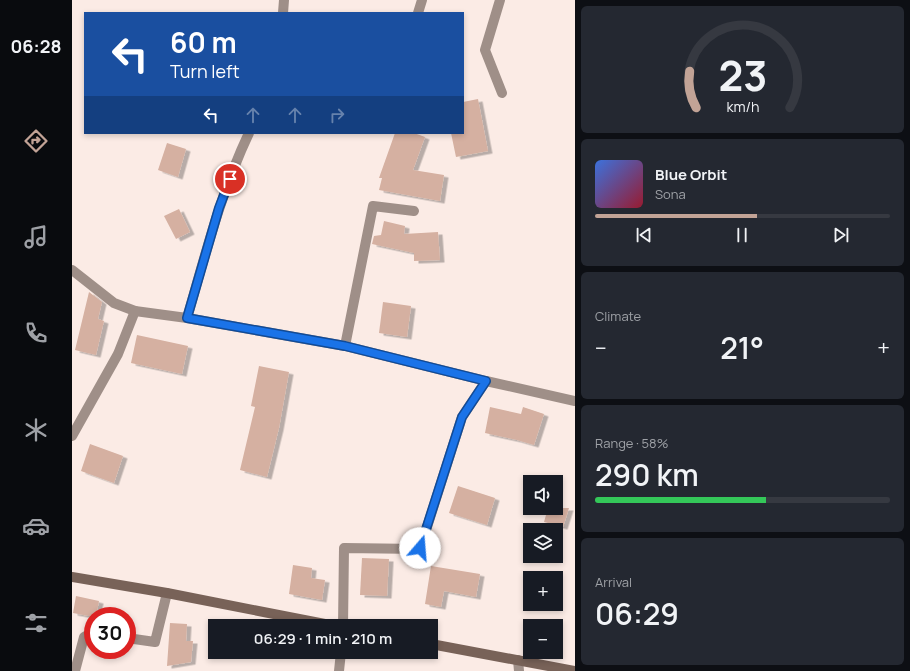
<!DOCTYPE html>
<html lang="en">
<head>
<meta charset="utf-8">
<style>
	:root { --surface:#171b24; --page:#242831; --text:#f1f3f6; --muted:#9ea1a6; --line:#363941; --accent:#c2a396 }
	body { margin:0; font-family:Manrope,sans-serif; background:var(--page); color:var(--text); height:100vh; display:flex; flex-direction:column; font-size:15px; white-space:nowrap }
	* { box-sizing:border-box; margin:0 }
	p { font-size:13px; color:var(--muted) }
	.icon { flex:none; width:22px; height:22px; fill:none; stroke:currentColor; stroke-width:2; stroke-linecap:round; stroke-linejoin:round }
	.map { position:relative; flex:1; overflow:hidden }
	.sheet { display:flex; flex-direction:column; gap:6px; padding:6px; background:#0d0f14; width:335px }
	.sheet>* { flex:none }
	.guide { position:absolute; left:12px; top:12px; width:380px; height:122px; border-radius:0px; box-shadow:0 2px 6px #0003; background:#1a4fa0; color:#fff; overflow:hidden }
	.buttons { position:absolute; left:451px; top:475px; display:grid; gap:8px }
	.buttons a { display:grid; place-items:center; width:40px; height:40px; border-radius:0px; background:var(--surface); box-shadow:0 2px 6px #0003; font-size:20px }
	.speed { position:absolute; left:12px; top:607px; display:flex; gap:8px; font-size:20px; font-weight:700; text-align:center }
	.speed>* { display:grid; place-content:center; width:52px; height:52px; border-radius:50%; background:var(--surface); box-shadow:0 2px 6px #0003; line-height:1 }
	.speed .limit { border:6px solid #d22; background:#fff; color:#111 }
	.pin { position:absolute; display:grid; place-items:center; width:34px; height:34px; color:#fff; margin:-17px; border:2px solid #fff; border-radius:50%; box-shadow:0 1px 4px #0007 }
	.me { position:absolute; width:44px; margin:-22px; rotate:18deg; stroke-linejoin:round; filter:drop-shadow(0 0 3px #0008) }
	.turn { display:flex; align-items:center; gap:14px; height:84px; padding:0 20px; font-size:18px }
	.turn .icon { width:52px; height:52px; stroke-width:2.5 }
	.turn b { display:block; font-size:28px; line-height:34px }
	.lanes { display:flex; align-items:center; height:38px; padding:0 20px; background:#0003; justify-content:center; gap:20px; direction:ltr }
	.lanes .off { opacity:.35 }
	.big { font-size:30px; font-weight:600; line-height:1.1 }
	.sheet .tile { flex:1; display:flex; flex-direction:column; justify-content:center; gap:6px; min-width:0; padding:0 14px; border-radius:6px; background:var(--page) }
	.sheet .dial { align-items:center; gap:0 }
	.dial svg { height:104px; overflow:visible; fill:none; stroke:var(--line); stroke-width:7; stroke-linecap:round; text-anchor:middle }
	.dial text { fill:var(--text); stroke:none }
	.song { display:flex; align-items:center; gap:12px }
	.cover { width:48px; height:48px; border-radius:6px; background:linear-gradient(135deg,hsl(220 70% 55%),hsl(350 70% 35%)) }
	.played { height:4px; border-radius:2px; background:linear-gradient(90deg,var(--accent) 55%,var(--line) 55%) }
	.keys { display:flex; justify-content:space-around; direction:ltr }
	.heat { display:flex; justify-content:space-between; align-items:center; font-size:22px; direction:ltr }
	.charge { height:6px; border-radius:3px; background:linear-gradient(90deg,#34c759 58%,var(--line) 0) }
	.trip { position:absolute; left:136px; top:619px; width:230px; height:40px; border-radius:0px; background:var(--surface); box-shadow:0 2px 6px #0003; font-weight:600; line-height:40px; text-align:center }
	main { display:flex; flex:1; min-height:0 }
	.menu { display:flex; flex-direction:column; width:72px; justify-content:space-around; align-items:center; background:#090b0e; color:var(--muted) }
	.menu .icon { width:28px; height:28px }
	.menu .selected { color:var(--accent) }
	.menu b { font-size:18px; color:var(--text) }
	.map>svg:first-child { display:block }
</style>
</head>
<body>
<main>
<nav class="menu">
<b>06:28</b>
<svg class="icon selected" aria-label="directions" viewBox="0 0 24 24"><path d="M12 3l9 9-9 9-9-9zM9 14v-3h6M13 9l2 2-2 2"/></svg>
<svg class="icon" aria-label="music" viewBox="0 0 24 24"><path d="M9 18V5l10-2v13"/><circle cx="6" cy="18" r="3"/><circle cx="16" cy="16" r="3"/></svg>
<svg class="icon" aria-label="phone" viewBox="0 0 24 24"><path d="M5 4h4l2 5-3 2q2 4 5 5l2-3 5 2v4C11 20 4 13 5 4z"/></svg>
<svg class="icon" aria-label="climate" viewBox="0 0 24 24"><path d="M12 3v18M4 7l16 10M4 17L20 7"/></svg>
<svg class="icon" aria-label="car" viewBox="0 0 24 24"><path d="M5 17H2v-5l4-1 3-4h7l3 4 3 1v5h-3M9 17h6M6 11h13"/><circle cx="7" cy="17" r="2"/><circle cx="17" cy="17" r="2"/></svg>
<svg class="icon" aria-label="filters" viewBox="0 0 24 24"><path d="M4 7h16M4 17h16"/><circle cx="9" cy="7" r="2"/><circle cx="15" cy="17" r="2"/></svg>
</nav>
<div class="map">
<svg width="503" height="671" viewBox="0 0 503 671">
	<defs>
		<filter id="shadow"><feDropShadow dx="4.5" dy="2.5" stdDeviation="0" flood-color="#0004"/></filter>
	</defs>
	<rect width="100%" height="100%" fill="#fbebe5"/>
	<g fill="#d5b0a1" filter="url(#shadow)">
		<path d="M 406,99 L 416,151 L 384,157 L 379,133 L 391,133 L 391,102 Z"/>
		<path d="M 323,133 L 342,133 L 353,137 L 341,170 L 372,175 L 368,201 L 307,190 L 310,178 L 307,178 Z"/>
		<path d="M 95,143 L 114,149 L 106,177 L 86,170 Z"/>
		<path d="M 107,209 L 118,232 L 104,239 L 92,216 Z"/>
		<path d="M 312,221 L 333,226 L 332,234 L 366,232 L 368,260 L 342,261 L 342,253 L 300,244 L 302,236 L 309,235 Z"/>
		<path d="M 17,292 L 30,302 L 26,319 L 32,321 L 24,355 L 3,350 Z"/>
		<path d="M 311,302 L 339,306 L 335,337 L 307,333 Z"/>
		<path d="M 65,335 L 116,346 L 110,374 L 59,363 Z"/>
		<path d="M 187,366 L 217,372 L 207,428 L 195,477 L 168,470 L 183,407 L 179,406 Z"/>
		<path d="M 418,407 L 449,414 L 451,407 L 472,414 L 462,445 L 445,440 L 413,433 Z"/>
		<path d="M 18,444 L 51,456 L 42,483 L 9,471 Z"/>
		<path d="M 386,486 L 423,498 L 415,525 L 377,513 Z"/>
		<path d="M 476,508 L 497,508 L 491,527 L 472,522 Z"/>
		<path d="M 290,558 L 317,559 L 315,596 L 288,595 Z"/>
		<path d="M 221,565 L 240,568 L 239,578 L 253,580 L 250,600 L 217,594 Z"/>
		<path d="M 359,566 L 408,574 L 404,597 L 372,591 L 369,607 L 353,604 Z"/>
		<path d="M 4,596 L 27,601 L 24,616 L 17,616 L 1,613 Z"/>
		<path d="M 98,623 L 115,624 L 114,641 L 121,641 L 119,662 L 95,666 Z"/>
	</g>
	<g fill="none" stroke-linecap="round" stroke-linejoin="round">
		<g stroke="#9f8f88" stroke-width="10">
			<path d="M 428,0 L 413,50 L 430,93"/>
			<path d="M 273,346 L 301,206 L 342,211"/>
		</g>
		<g stroke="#9f8f88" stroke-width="10">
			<path d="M 211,13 L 212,0"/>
			<path d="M 346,13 L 350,0"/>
			<path d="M 0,270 L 42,303 L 63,311 L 115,318 L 273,346 L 414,381 L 503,401"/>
			<path d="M 115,318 C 133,256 149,192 177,133"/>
			<path d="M 0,436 L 46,354 L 63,311"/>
			<path d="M 271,626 L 272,548 L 348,549 L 390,417 L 414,381"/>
			<path d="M 55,638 L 83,642 L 95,593"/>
			<path d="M 446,660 L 447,671"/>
			<path d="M 3,671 L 12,637 L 19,633 L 21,633"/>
			<path d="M 267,671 L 269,652"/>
		</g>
		<g stroke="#786258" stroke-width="10">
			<path d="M 0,577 L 95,593 L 263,626"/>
			<path d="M 359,644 L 503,671"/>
		</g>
	</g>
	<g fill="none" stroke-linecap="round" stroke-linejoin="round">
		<defs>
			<path id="route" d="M 158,179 L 147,208 L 115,318 L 273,346 L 414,381 L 390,417 L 348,548"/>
		</defs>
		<use href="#route" stroke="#114b97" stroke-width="10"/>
		<use href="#route" stroke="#1a73e8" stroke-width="7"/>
	</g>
</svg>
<div class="buttons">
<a><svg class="icon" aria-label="sound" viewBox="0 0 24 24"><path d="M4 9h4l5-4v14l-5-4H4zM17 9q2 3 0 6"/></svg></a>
<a><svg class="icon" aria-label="layers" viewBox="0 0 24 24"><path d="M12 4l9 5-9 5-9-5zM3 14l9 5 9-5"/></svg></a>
<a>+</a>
<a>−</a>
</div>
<div class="speed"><div class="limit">30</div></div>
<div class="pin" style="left:158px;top:179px;background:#d93025"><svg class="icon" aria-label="arrive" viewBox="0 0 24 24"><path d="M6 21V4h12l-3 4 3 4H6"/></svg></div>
<svg class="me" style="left:348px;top:548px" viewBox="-20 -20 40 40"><circle r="19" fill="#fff"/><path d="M0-13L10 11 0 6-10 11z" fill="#1a73e8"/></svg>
<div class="trip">06:29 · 1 min · 210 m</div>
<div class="guide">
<div class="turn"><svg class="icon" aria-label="left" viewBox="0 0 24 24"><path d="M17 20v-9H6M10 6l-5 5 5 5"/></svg><div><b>60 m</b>Turn left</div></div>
<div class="lanes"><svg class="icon" aria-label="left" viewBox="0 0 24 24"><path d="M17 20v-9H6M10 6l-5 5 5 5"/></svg><svg class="icon off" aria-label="ahead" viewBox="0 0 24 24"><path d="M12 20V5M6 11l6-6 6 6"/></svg><svg class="icon off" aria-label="ahead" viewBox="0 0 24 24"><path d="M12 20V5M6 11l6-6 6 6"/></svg><svg class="icon off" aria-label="right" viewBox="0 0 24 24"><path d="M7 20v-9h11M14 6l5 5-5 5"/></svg></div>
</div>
</div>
<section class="sheet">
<div class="tile dial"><svg viewBox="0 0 100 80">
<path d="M14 69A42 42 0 1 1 86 69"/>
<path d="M14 69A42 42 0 0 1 9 41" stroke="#c2a396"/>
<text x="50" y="56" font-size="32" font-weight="700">23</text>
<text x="50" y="72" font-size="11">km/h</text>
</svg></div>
<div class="tile">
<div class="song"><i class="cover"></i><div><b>Blue Orbit</b><p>Sona</p></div></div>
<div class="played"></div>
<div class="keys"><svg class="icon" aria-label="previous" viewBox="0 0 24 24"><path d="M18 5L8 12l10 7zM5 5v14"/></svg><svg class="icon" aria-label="pause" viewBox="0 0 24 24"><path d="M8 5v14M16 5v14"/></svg><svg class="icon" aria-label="next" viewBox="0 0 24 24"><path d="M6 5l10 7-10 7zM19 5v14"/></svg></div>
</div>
<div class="tile"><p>Climate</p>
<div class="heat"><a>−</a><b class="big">21°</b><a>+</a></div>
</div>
<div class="tile"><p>Range · 58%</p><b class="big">290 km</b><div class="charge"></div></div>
<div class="tile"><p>Arrival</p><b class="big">06:29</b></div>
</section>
</main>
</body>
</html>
